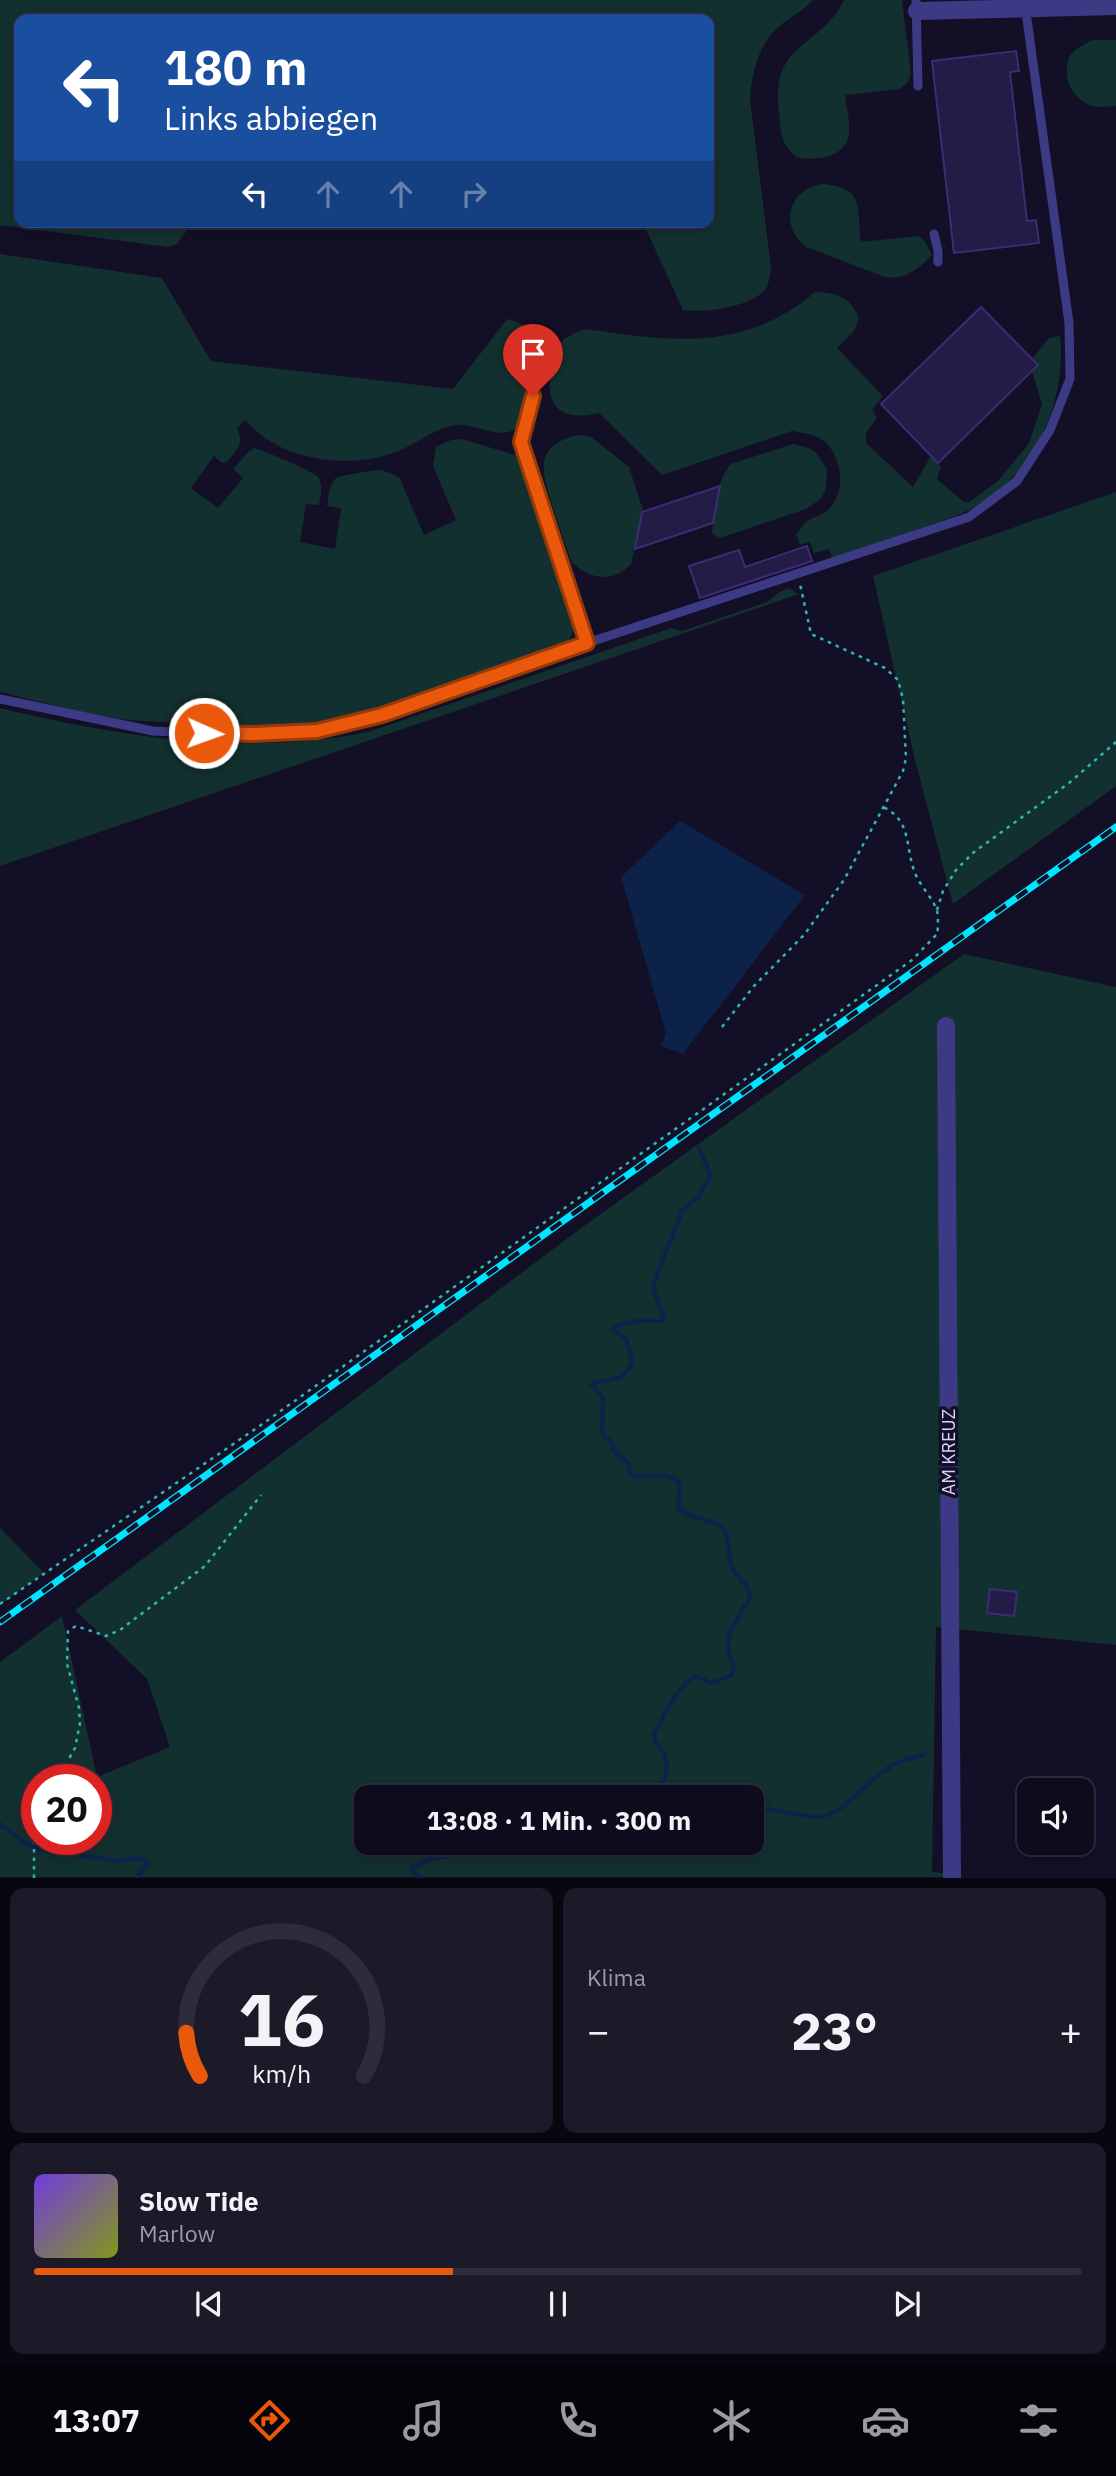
<!DOCTYPE html>
<html lang="de">
<head>
<meta charset="utf-8">
<style>
	:root { --surface:#0e0b1c; --page:#1c1929; --text:#f1f3f6; --muted:#9b9ba3; --line:#2e2b3b; --accent:#ea580c }
	body { margin:0; font-family:"IBM Plex Sans",sans-serif; background:var(--page); color:var(--text); height:100vh; display:flex; flex-direction:column; font-size:26px; white-space:nowrap }
	* { box-sizing:border-box; margin:0 }
	p { font-size:23px; color:var(--muted) }
	.icon { flex:none; width:38px; height:38px; fill:none; stroke:currentColor; stroke-width:2; stroke-linecap:round; stroke-linejoin:round }
	.map { position:relative; height:1878px; overflow:hidden }
	.details { display:flex; flex-direction:column; gap:10px; padding:10px; background:#08060f; flex:1 }
	.details>* { flex:none }
	.hud { position:absolute; left:14px; top:14px; width:700px; height:214px; border-radius:14px; box-shadow:0 4px 10px #0003,0 0 0 2px var(--line); background:#1a4fa0; color:#fff; overflow:hidden }
	.tools { position:absolute; left:1017px; top:1778px; display:grid; gap:14px }
	.tools a { display:grid; place-items:center; width:77px; height:77px; border-radius:14px; background:var(--surface); box-shadow:0 4px 10px #0003,0 0 0 2px var(--line); font-size:35px }
	.speed { position:absolute; left:21px; top:1764px; display:flex; gap:14px; font-size:35px; font-weight:700; text-align:center }
	.speed>* { display:grid; place-content:center; width:91px; height:91px; border-radius:50%; background:var(--surface); box-shadow:0 4px 10px #0003,0 0 0 2px var(--line); line-height:1 }
	.speed .limit { border:10px solid #d22; background:#fff; color:#111 }
	.pin { position:absolute; display:grid; place-items:center; width:60px; height:60px; color:#fff; margin:-72px -30px; border-radius:50% 50% 50% 0; rotate:-45deg; box-shadow:0 0 7px #0007 }
	.pin .icon { rotate:45deg }
	.me { position:absolute; width:77px; margin:-38px; rotate:92deg; stroke-linejoin:round; filter:drop-shadow(0 0 5px #0008) }
	.turn { display:flex; align-items:center; gap:24px; height:147px; padding:0 35px; font-size:32px }
	.turn .icon { width:91px; height:91px; stroke-width:2.5 }
	.turn b { display:block; font-size:49px; line-height:60px }
	.lanes { display:flex; align-items:center; height:66px; padding:0 35px; background:#0003; justify-content:center; gap:35px; direction:ltr }
	.lanes .off { opacity:.35 }
	.big { font-size:52px; font-weight:800; line-height:1.1 }
	.details .widget { flex:1; display:flex; flex-direction:column; justify-content:center; gap:10px; min-width:0; padding:0 24px; border-radius:14px; background:var(--page) }
	.details .dial { align-items:center; gap:0 }
	.dial svg { height:182px; overflow:visible; fill:none; stroke:var(--line); stroke-width:7; stroke-linecap:round; text-anchor:middle }
	.dial text { fill:var(--text); stroke:none }
	.song { display:flex; align-items:center; gap:21px }
	.cover { width:84px; height:84px; border-radius:10px; background:linear-gradient(135deg,hsl(260 70% 55%),hsl(70 70% 35%)) }
	.played { height:7px; border-radius:4px; background:linear-gradient(90deg,var(--accent) 40%,var(--line) 40%) }
	.keys { display:flex; justify-content:space-around; direction:ltr }
	.heat { display:flex; justify-content:space-between; align-items:center; font-size:38px; direction:ltr }
	.details .tiles { flex:1; display:grid; gap:10px; grid-template-columns:1fr 1fr }
	.widget:last-child { grid-column:span 2 }
	.trip { position:absolute; left:354px; top:1785px; width:410px; height:70px; border-radius:14px; background:var(--surface); box-shadow:0 4px 10px #0003,0 0 0 2px var(--line); font-weight:800; line-height:70px; text-align:center }
	.tabs { display:flex; height:112px; justify-content:space-around; align-items:center; background:#06040b; color:var(--muted) }
	.tabs .icon { width:49px; height:49px }
	.tabs .current { color:var(--accent) }
	.tabs b { font-size:32px; color:var(--text) }
	.map>svg:first-child { display:block }
</style>
</head>
<body>
<div class="map">
<svg width="1116" height="1878" viewBox="0 0 1116 1878">
	<rect width="100%" height="100%" fill="#130f26"/>
	<g fill="#12302f" fill-rule="evenodd">
		<path d="M 0,0 L 813,0 C 804,10 792,16 782,24 C 759,42 752,71 750,99 L 771,267 C 770,274 770,281 766,288 C 754,307 703,313 683,310 L 644,225 L 623,222 L 709,222 L 709,19 L 19,19 L 19,222 L 193,222 L 177,244 L 168,247 L 0,225 Z"/>
		<path d="M 844,0 L 902,0 L 911,74 L 908,82 L 900,89 L 845,95 C 846,107 851,123 849,135 C 844,159 815,161 796,157 C 780,142 781,133 779,112 C 771,40 819,50 844,0 Z"/>
		<path d="M 1093,40 L 1116,40 L 1116,106 C 1109,106 1100,108 1093,106 C 1073,101 1060,76 1070,56 C 1075,48 1085,44 1093,40 Z"/>
		<path d="M 824,184 C 865,188 857,209 861,242 L 918,236 L 924,240 L 932,255 C 918,269 906,280 885,277 L 806,247 C 778,225 789,188 824,184 Z"/>
		<path d="M 0,254 L 162,278 L 211,361 L 453,389 L 507,319 C 548,328 540,367 531,398 C 528,407 526,420 518,427 C 499,442 477,423 457,425 C 438,427 420,441 403,449 C 362,468 302,464 265,438 C 258,433 251,426 245,420 L 237,429 C 245,444 236,451 227,462 L 222,463 L 214,456 L 191,488 L 218,508 L 243,478 L 233,469 L 249,451 L 255,448 C 264,451 316,472 318,477 C 324,485 320,496 319,505 L 306,504 L 300,542 L 335,549 L 341,508 L 327,506 C 329,497 328,486 335,479 C 339,475 371,471 378,470 C 385,470 393,475 399,477 L 424,535 L 456,520 L 433,466 L 436,447 L 451,440 L 462,439 L 515,455 L 522,464 L 575,618 C 575,631 571,638 563,648 L 368,715 L 320,725 L 255,728 L 128,720 L 77,711 L 0,692 Z"/>
		<path d="M 815,292 C 836,292 851,298 859,318 L 854,331 L 837,348 L 883,396 L 872,410 L 877,418 L 866,433 L 866,443 L 913,487 L 931,456 L 941,467 L 937,479 L 964,502 L 969,502 L 998,481 L 1029,443 L 1042,404 L 1032,371 L 1038,365 L 1032,359 L 1049,338 L 1060,336 C 1067,399 1037,468 983,503 C 965,514 943,520 924,527 C 893,537 863,548 832,558 L 829,549 L 814,553 L 810,542 L 800,545 L 796,534 C 800,530 803,524 807,521 C 813,517 821,516 827,511 C 847,493 843,458 824,441 C 815,434 803,433 792,431 L 662,475 L 599,413 C 565,421 545,411 551,373 C 553,362 553,351 561,342 C 567,336 577,332 585,329 C 671,341 743,353 815,292 Z"/>
		<path d="M 578,435 L 591,437 L 629,467 L 643,510 L 631,564 C 613,584 587,579 571,561 C 565,543 559,525 553,508 C 542,472 532,446 578,435 Z"/>
		<path d="M 793,444 L 809,448 L 816,453 L 827,469 L 826,489 L 821,499 L 806,509 L 720,538 L 712,534 C 715,512 716,480 731,464 Z"/>
		<path d="M 1116,492 L 1116,786 L 953,904 L 915,760 L 873,576 Z"/>
		<path d="M 789,588 L 799,594 L 0,866 L 0,708 C 119,737 246,757 368,732 L 671,628 L 682,631 L 767,602 L 779,592 Z"/>
		<path d="M 964,954 L 1116,987 L 1116,1645 L 936,1627 L 932,1872 L 959,1875 L 959,1877 L 0,1877 L 0,1662 L 62,1616 L 97,1777 L 170,1747 L 147,1679 L 75,1610 L 581,1228 ZM 37,1780 L 96,1780 L 96,1839 L 37,1839 ZM 366,1797 L 751,1797 L 751,1843 L 366,1843 Z"/>
		<path d="M 0,1528 L 44,1573 L 0,1605 Z"/>
	</g>
	<path fill="#0c2248" d="M 680,821 L 805,895 L 683,1054 L 661,1046 L 666,1034 L 621,877 Z"/>
	<g fill="none" stroke-linecap="round" stroke-linejoin="round">
		<g stroke="#0c2248" stroke-width="4.5">
			<path d="M 657,1790 L 668,1797"/>
			<path d="M 647,1797 C 661,1787 672,1773 664,1755 C 661,1747 655,1743 654,1735 C 666,1714 674,1688 696,1676 L 711,1683 L 732,1675 C 736,1662 728,1659 728,1648 C 727,1628 743,1612 751,1595 C 747,1584 737,1577 732,1567 C 727,1556 731,1542 724,1528 C 709,1517 692,1520 678,1508 C 678,1502 680,1495 680,1490 C 681,1468 645,1478 633,1476 L 630,1473 L 628,1462 L 613,1451 L 613,1445 L 602,1433 L 603,1398 L 592,1385 L 594,1382 C 613,1380 624,1380 633,1362 L 626,1339 L 612,1329 C 624,1321 646,1319 660,1321 L 664,1318 L 654,1291 L 654,1282 L 683,1209 L 698,1198 L 711,1175 L 699,1148"/>
			<path d="M 690,1797 L 695,1797"/>
			<path d="M 751,1810 C 776,1805 808,1822 827,1815 C 853,1805 869,1778 893,1765 C 903,1760 915,1758 925,1754"/>
			<path d="M 0,1824 L 23,1842 L 38,1849 L 117,1861 L 136,1858 L 145,1860 L 147,1864 L 136,1878"/>
			<path d="M 606,1843 L 613,1847 L 623,1843"/>
			<path d="M 420,1878 L 411,1869 C 441,1849 471,1859 501,1843"/>
		</g>
	</g>
	<g fill="#241b47" stroke="#3b2d73" stroke-width="2">
		<path d="M 1016,51 L 1019,71 L 1010,72 L 1027,221 L 1036,220 L 1039,243 L 954,253 L 932,61 Z"/>
		<path d="M 981,307 L 1038,365 L 938,463 L 881,404 Z"/>
		<path d="M 720,486 L 713,523 L 635,549 L 642,512 Z"/>
		<path d="M 807,546 L 812,561 L 700,598 L 689,566 L 739,550 L 745,567 Z"/>
		<path d="M 990,1589 L 1017,1592 L 1014,1616 L 987,1613 Z"/>
	</g>
	<g fill="none" stroke-linecap="round" stroke-linejoin="round">
		<g stroke="#2fb8b0" stroke-width="2.5" stroke-dasharray="3.5 5" stroke-linecap="butt">
			<path d="M 937,910 L 943,891 L 956,870 L 974,852 L 1069,783 L 1116,742"/>
			<path d="M 722,1027 L 754,986 L 804,935 L 844,880 L 903,771 L 906,758 L 903,699 L 898,680 L 885,668 L 811,634 L 800,584"/>
			<path d="M 0,1604 L 261,1425 L 912,960 L 938,933 C 937,927 939,918 937,911 C 933,898 920,886 915,873 C 905,848 912,820 883,807"/>
			<path d="M 57,1780 L 75,1748 L 80,1723 L 79,1708 L 67,1664 L 68,1631 L 76,1626 L 106,1636 L 120,1630 L 205,1566 L 261,1495"/>
			<path d="M 34,1878 L 34,1841 L 37,1829"/>
		</g>
		<g stroke="#3d3a85" stroke-width="9">
			<path d="M 916,0 L 918,86"/>
			<path d="M 934,234 L 938,251 L 938,262"/>
			<path d="M 538,373 L 521,442 L 587,643"/>
			<path d="M 0,699 L 153,731 L 254,735 L 317,731 L 382,715 L 587,643 L 969,517 L 1017,481 L 1050,430 L 1070,379 L 1069,323 L 1025,5"/>
		</g>
		<g stroke="#3d3a85" stroke-width="18">
			<path d="M 917,11 L 1116,6"/>
			<path d="M 946,1026 L 952,1878"/>
		</g>
		<defs>
			<path id="rail" d="M 0,1622 L 1116,827"/>
		</defs>
		<use href="#rail" stroke="#00e5ff" stroke-width="7"/>
		<use href="#rail" stroke="#130f26" stroke-width="4.5" stroke-dasharray="13" stroke-linecap="butt"/>
	</g>
	<g fill="none" stroke-linecap="round" stroke-linejoin="round">
		<defs>
			<path id="route" d="M 204,733 L 254,734 L 317,731 L 382,715 L 587,643 L 521,442 L 533,396"/>
		</defs>
		<use href="#route" stroke="#983908" stroke-width="18"/>
		<use href="#route" stroke="#ea580c" stroke-width="12"/>
	</g>
	<g text-anchor="middle" stroke-width="7" stroke-linejoin="round" paint-order="stroke">
		<g font-size="18" fill="#d9d4ff" stroke="#130f26">
			<text transform="translate(949 1452) rotate(-90)" y="6">AM KREUZ</text>
		</g>
	</g>
</svg>
<div class="tools">
<a><svg class="icon" aria-label="sound" viewBox="0 0 24 24"><path d="M4 9h4l5-4v14l-5-4H4zM17 9q2 3 0 6"/></svg></a>
</div>
<div class="speed"><div class="limit">20</div></div>
<div class="pin" style="left:533px;top:396px;background:#d93025"><svg class="icon" aria-label="arrive" viewBox="0 0 24 24"><path d="M6 21V4h12l-3 4 3 4H6"/></svg></div>
<svg class="me" style="left:204px;top:733px" viewBox="-20 -20 40 40"><circle r="17" fill="#ea580c" stroke="#fff" stroke-width="3"/><path d="M0-11L8 9 0 5-8 9z" fill="#fff"/></svg>
<div class="trip">13:08 · 1 Min. · 300 m</div>
<div class="hud">
<div class="turn"><svg class="icon" aria-label="left" viewBox="0 0 24 24"><path d="M17 20v-9H6M10 6l-5 5 5 5"/></svg><div><b>180 m</b>Links abbiegen</div></div>
<div class="lanes"><svg class="icon" aria-label="left" viewBox="0 0 24 24"><path d="M17 20v-9H6M10 6l-5 5 5 5"/></svg><svg class="icon off" aria-label="ahead" viewBox="0 0 24 24"><path d="M12 20V5M6 11l6-6 6 6"/></svg><svg class="icon off" aria-label="ahead" viewBox="0 0 24 24"><path d="M12 20V5M6 11l6-6 6 6"/></svg><svg class="icon off" aria-label="right" viewBox="0 0 24 24"><path d="M7 20v-9h11M14 6l5 5-5 5"/></svg></div>
</div>
</div>
<section class="details">
<div class="tiles">
<div class="widget dial"><svg viewBox="0 0 100 80">
<path d="M14 69A42 42 0 1 1 86 69"/>
<path d="M14 69A42 42 0 0 1 8 50" stroke="#ea580c"/>
<text x="50" y="56" font-size="32" font-weight="700">16</text>
<text x="50" y="72" font-size="11">km/h</text>
</svg></div>
<div class="widget"><p>Klima</p>
<div class="heat"><a>−</a><b class="big">23°</b><a>+</a></div>
</div>
<div class="widget">
<div class="song"><i class="cover"></i><div><b>Slow Tide</b><p>Marlow</p></div></div>
<div class="played"></div>
<div class="keys"><svg class="icon" aria-label="previous" viewBox="0 0 24 24"><path d="M18 5L8 12l10 7zM5 5v14"/></svg><svg class="icon" aria-label="pause" viewBox="0 0 24 24"><path d="M8 5v14M16 5v14"/></svg><svg class="icon" aria-label="next" viewBox="0 0 24 24"><path d="M6 5l10 7-10 7zM19 5v14"/></svg></div>
</div>
</div>
</section>
<nav class="tabs">
<b>13:07</b>
<svg class="icon current" aria-label="directions" viewBox="0 0 24 24"><path d="M12 3l9 9-9 9-9-9zM9 14v-3h6M13 9l2 2-2 2"/></svg>
<svg class="icon" aria-label="music" viewBox="0 0 24 24"><path d="M9 18V5l10-2v13"/><circle cx="6" cy="18" r="3"/><circle cx="16" cy="16" r="3"/></svg>
<svg class="icon" aria-label="phone" viewBox="0 0 24 24"><path d="M5 4h4l2 5-3 2q2 4 5 5l2-3 5 2v4C11 20 4 13 5 4z"/></svg>
<svg class="icon" aria-label="climate" viewBox="0 0 24 24"><path d="M12 3v18M4 7l16 10M4 17L20 7"/></svg>
<svg class="icon" aria-label="car" viewBox="0 0 24 24"><path d="M5 17H2v-5l4-1 3-4h7l3 4 3 1v5h-3M9 17h6M6 11h13"/><circle cx="7" cy="17" r="2"/><circle cx="17" cy="17" r="2"/></svg>
<svg class="icon" aria-label="filters" viewBox="0 0 24 24"><path d="M4 7h16M4 17h16"/><circle cx="9" cy="7" r="2"/><circle cx="15" cy="17" r="2"/></svg>
</nav>
</body>
</html>
